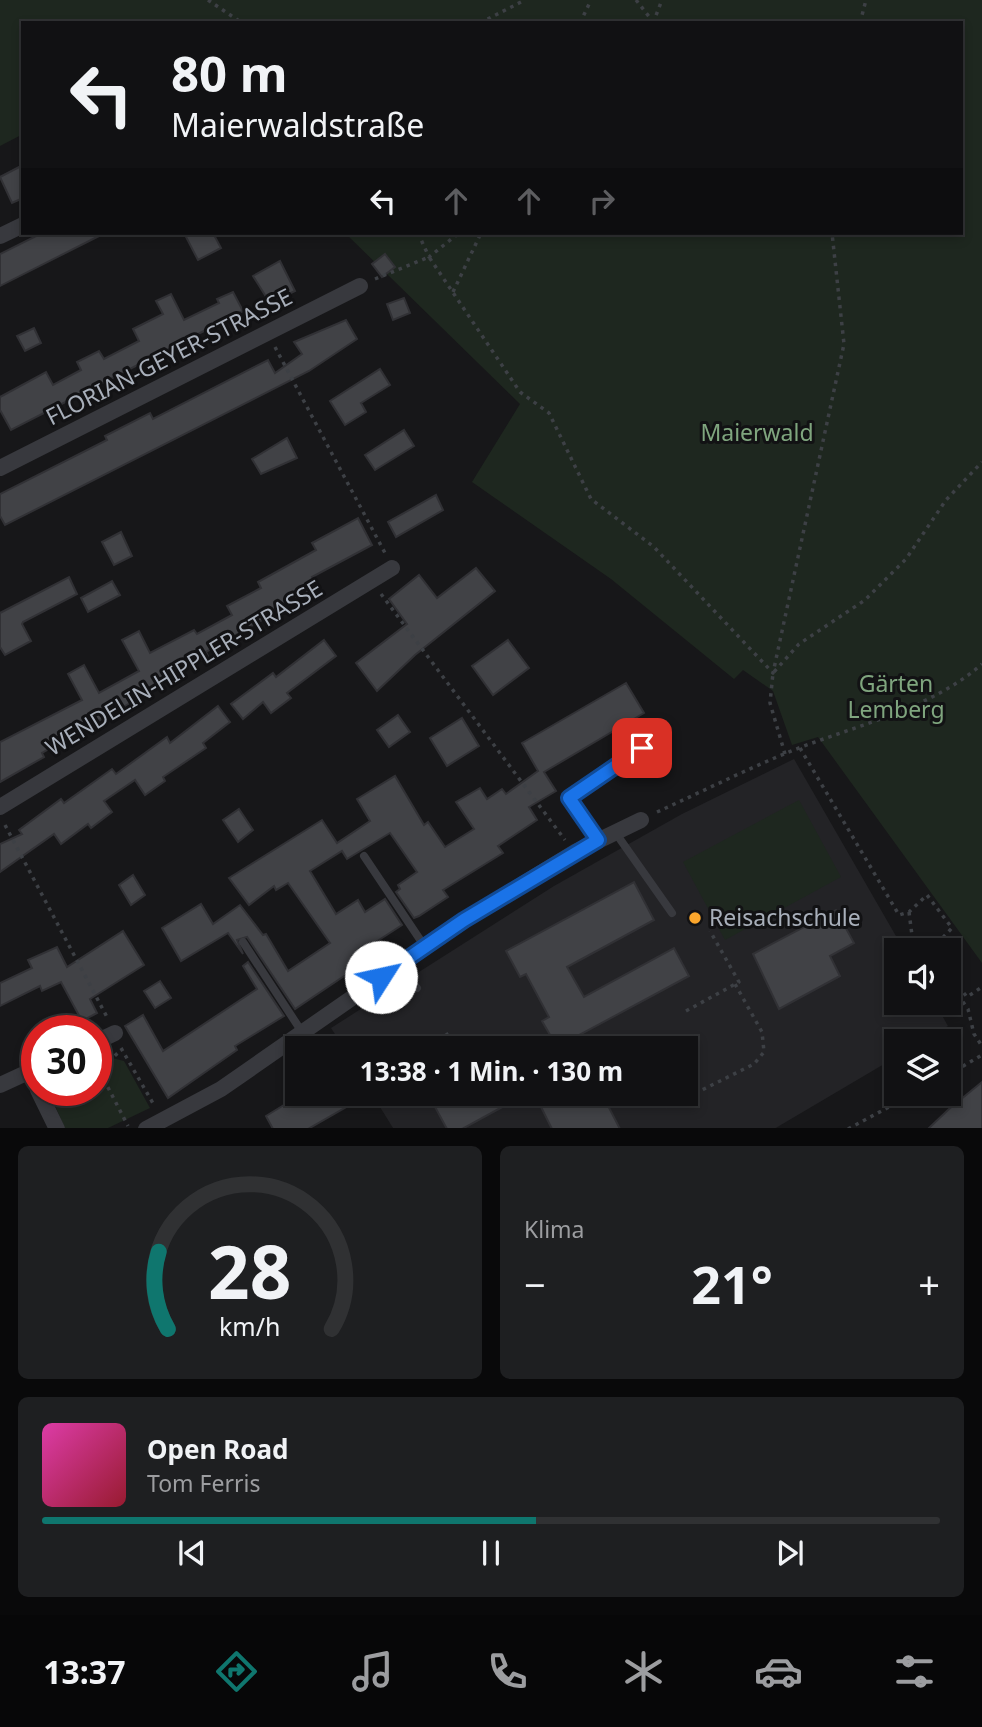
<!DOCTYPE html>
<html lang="de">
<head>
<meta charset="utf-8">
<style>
	:root { --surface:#111113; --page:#1e1f21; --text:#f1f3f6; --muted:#9c9da0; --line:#303133; --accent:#0f766e }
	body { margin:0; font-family:"Noto Sans",sans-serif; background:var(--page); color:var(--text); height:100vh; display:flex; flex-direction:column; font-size:26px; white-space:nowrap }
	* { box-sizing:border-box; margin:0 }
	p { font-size:23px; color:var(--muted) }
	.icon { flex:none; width:38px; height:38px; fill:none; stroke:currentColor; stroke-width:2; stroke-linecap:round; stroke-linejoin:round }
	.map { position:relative; height:1128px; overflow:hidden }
	.details { display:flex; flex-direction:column; gap:18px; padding:18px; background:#09090a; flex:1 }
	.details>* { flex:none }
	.top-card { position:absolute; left:21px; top:21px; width:942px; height:214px; border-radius:0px; box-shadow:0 4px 10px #0003,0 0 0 2px var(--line); background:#111113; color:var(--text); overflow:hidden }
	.controls { position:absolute; left:884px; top:938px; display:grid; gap:14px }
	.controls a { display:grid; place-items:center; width:77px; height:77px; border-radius:0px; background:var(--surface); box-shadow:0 4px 10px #0003,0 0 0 2px var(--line); font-size:35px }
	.speed { position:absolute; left:21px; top:1015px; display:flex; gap:14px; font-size:35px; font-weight:700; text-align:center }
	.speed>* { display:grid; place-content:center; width:91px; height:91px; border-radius:50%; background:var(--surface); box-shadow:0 4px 10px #0003,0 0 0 2px var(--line); line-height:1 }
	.speed .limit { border:10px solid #d22; background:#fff; color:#111 }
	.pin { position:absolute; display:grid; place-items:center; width:60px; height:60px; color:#fff; margin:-30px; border-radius:14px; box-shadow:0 4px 10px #0006 }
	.me { position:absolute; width:77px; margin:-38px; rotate:55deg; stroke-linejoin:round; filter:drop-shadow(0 0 5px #0008) }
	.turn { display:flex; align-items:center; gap:24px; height:147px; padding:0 35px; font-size:32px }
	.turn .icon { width:91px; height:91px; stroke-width:2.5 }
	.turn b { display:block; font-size:49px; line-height:60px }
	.lanes { display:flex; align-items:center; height:66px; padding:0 35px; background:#0003; justify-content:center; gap:35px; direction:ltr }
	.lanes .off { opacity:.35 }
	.big { font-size:52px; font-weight:700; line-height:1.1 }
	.details .widget { flex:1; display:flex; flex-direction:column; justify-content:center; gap:10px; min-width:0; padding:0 24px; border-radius:10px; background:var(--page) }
	.details .dial { align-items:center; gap:0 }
	.dial svg { height:182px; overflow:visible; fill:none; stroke:var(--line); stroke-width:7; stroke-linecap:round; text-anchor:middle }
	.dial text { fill:var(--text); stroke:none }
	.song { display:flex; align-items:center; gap:21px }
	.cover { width:84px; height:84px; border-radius:10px; background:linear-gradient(135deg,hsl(320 70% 55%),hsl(350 70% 35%)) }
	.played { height:7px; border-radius:4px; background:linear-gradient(90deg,var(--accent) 55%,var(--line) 55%) }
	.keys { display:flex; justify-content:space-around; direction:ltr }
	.heat { display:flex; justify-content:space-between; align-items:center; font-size:38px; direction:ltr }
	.details .tiles { flex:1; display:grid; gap:18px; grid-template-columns:1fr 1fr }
	.widget:last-child { grid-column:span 2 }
	.trip { position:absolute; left:285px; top:1036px; width:413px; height:70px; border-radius:0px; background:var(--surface); box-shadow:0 4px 10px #0003,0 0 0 2px var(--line); font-weight:700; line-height:70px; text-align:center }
	.tabs { display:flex; height:112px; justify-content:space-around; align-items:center; background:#070708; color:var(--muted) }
	.tabs .icon { width:49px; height:49px }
	.tabs .on { color:var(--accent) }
	.tabs b { font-size:32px; color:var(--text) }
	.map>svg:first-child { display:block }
</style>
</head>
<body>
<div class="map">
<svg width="982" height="1129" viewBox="0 0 982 1129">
	<rect width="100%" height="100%" fill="#171719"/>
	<path fill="#232326" d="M 794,759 L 904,950 L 896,950 L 896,1003 L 935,1003 L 948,1026 L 923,1041 L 896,1041 L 896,1057 L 774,1129 L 393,1128 L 372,1094 L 686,1094 L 686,1048 L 344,1048 L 331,1028 L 554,886 L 682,814 Z"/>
	<g fill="#1e271f">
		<path d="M 0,0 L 982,0 L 982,963 L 818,737 L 792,745 L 773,691 L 743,670 L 734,679 L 611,579 L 472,482 L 520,404 L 345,233 L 961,233 L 961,23 L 23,23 L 23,134 L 0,146 Z"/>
		<path d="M 799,800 L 841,877 L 725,940 L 683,862 Z"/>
		<path d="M 96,1054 L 124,1061 L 150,1108 L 108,1128 L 65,1128 L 48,1090 L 96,1090 Z"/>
	</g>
	<g fill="#414246" stroke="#313135" stroke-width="2">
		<path d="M 23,165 L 23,198 L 12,203 L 0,177 Z"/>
		<path d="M 42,233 L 105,233 L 0,286 L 0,254 Z"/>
		<path d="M 184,233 L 213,233 L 221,248 L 198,260 Z"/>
		<path d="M 385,254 L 395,267 L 382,277 L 372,264 Z"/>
		<path d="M 280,261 L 295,291 L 270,303 L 253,276 Z"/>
		<path d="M 233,292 L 243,311 L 11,430 L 0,410 L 0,397 L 46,372 L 53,385 L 81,370 L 77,362 L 99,351 L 104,359 L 139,341 L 133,329 L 163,314 L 156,301 L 171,294 L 184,320 L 219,303 L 217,299 Z"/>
		<path d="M 404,298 L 410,313 L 393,320 L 387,304 Z"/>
		<path d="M 346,320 L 357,339 L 309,371 L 5,525 L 0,516 L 0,494 L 107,440 L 105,436 L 150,413 L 153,419 L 268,360 L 275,373 L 302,354 L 294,342 Z"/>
		<path d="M 34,328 L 41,343 L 25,351 L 17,336 Z"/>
		<path d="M 380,369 L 390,385 L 361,403 L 366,412 L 345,425 L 330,401 Z"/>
		<path d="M 404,430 L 414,446 L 375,470 L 365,455 Z"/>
		<path d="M 287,438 L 297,458 L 261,474 L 252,459 Z"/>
		<path d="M 436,495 L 443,510 L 396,537 L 388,522 Z"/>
		<path d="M 358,518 L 372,545 L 312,577 L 318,588 L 206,652 L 208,656 L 153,686 L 155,689 L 42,753 L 44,757 L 0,782 L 0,742 L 82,700 L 68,674 L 84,665 L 99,693 L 139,671 L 122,640 L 139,631 L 150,653 L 194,630 L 197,634 L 232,615 L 227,606 L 261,588 L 258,582 L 316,550 L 312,543 Z"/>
		<path d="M 121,532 L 132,556 L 114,565 L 102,542 Z"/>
		<path d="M 476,568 L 495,591 L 415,655 L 377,691 L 356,663 L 407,624 L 389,599 L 419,575 L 437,598 Z"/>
		<path d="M 69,577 L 77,594 L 23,622 L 22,624 L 31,641 L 5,655 L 0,647 L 0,613 Z"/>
		<path d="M 112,581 L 120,595 L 88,612 L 81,598 Z"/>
		<path d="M 324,640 L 336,656 L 287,693 L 291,698 L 271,713 L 263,702 L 243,719 L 231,704 L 273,673 L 276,677 Z"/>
		<path d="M 508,640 L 529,668 L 493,695 L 472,666 Z"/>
		<path d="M 626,683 L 644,713 L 544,772 L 556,791 L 529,807 L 537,820 L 498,846 L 503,853 L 443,890 L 448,897 L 419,916 L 414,918 L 396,892 L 400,889 L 398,885 L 417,872 L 390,833 L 347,859 L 342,851 L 310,871 L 336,914 L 358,900 L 365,912 L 385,899 L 402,925 L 356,955 L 362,964 L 295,1009 L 247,937 L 237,940 L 243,954 L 228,933 L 181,961 L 162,928 L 201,904 L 213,924 L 240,905 L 263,935 L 266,934 L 288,971 L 330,943 L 288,883 L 276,890 L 274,886 L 249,905 L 229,878 L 322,820 L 337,843 L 370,821 L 357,799 L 395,776 L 424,825 L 428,822 L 445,847 L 474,829 L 456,802 L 480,788 L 487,799 L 502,789 L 506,794 L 538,771 L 522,743 Z"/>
		<path d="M 218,706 L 230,722 L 203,743 L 206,748 L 163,777 L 165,781 L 145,795 L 135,780 L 104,801 L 112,812 L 91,828 L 88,824 L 61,844 L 54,834 L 0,872 L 0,844 L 22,834 L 19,830 L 61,799 L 64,803 L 112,769 L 116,774 L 167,737 L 170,743 Z"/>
		<path d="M 398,715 L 410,732 L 389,747 L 377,730 Z"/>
		<path d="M 462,718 L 479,746 L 447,766 L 430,738 Z"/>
		<path d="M 239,809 L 253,830 L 238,842 L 223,820 Z"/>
		<path d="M 133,875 L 145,895 L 131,905 L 119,885 Z"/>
		<path d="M 634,882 L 654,920 L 567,967 L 584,997 L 674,948 L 689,976 L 557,1047 L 542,1021 L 549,1017 L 526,974 L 520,977 L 506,951 Z"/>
		<path d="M 836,910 L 854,943 L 830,956 L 840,976 L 779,1009 L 753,954 Z"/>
		<path d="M 123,931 L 144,965 L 90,999 L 97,1013 L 82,1021 L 61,982 L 42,991 L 40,986 L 0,1006 L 0,983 L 32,968 L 28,960 L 57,947 L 67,967 Z"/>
		<path d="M 248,962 L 284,1016 L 235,1046 L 237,1050 L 168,1098 L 125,1026 L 143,1015 L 163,1051 L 257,989 L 243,966 Z"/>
		<path d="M 160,981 L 171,998 L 155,1008 L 144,991 Z"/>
		<path d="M 982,1082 L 982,1129 L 928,1129 L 949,1109 Z"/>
		<path d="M 302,1094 L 369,1094 L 308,1129 L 273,1129 L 266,1116 Z"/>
		<path d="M 428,1094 L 500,1094 L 506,1105 L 462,1129 L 447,1129 Z"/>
		<path d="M 560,1094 L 566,1106 L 590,1094 L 602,1094 L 620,1129 L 552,1129 L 540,1105 Z"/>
	</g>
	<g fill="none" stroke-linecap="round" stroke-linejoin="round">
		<g stroke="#3d4045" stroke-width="3.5" stroke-dasharray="3.5 5" stroke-linecap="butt">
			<path d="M 208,0 L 242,23"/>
			<path d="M 636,0 L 654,23"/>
			<path d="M 480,23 L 525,0"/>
			<path d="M 580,23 L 591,0"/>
			<path d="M 653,23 L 662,0"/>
			<path d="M 860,23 L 866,0"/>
			<path d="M 418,233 L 429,257 L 459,233"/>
			<path d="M 375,279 L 429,257 L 520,392 L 549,413 L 591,499 L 654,547 L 773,673 L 844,344 L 832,233"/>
			<path d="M 453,292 L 481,233"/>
			<path d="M 275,347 L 385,553"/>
			<path d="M 381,594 L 565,840"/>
			<path d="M 800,748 L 899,915 L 909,912 L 927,895 L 952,928 L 931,950"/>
			<path d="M 785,754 L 770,703 L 773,673 L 799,644 L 865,600 L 906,559 L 946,500 L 982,462"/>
			<path d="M 657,812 C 699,793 741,772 784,754 C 848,727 929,711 982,664"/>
			<path d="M 5,825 L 108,1019"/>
			<path d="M 909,912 L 913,943 L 918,950"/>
			<path d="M 948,973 L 967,997 L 982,987"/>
			<path d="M 948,981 L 968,1009 L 974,1034 L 982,1046"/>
			<path d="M 686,1011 L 739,982 L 710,931"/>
			<path d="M 446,1033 L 456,1048"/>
			<path d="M 121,1048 L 154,1105"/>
			<path d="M 100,1072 L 128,1126"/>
			<path d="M 96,1073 L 120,1051"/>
			<path d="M 948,1075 L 982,1055"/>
			<path d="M 652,1094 L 668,1107 L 754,1064 L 764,1052 L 762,1032 L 735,984"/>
			<path d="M 848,1129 L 913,1094"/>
		</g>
		<g stroke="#38393e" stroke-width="8">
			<path d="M 615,832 L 672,913"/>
			<path d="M 364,856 L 425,947"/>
			<path d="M 243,942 L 302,1032"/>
			<path d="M 396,966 L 417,988"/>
		</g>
		<g stroke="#38393e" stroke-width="16">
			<path d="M 0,236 L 23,225"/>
			<path d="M 0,468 L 360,286"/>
			<path d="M 0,807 L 392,568"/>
			<path d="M 598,840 L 569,798 L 642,748"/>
			<path d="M 96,1042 L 115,1033"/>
			<path d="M 0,1085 L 37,1068"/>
			<path d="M 38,1090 L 57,1129"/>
			<path d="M 146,1129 L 221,1089 L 464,920 L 575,852 L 641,820"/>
		</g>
	</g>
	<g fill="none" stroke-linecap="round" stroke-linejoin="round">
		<defs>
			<path id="route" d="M 381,977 L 464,920 L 598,840 L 569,798 L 642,748"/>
		</defs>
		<use href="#route" stroke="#114b97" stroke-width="18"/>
		<use href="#route" stroke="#1a73e8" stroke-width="12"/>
	</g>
	<circle fill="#fba62c" stroke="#121214" stroke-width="2.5" cx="695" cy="918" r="7"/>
	<g text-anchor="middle" stroke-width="6" stroke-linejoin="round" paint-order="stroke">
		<g font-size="23" fill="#a8afba" stroke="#121214">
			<text transform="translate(169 357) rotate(-27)" y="8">FLORIAN-GEYER-STRASSE</text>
			<text transform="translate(184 668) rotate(-31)" y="8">WENDELIN-HIPPLER-STRASSE</text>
		</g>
		<g font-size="23" fill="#7fa57e" stroke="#121214">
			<text x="757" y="441">Maierwald</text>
			<text x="896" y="692">Gärten<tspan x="896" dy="26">Lemberg</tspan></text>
		</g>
		<g font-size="23" fill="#a8afba" stroke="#121214" text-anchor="start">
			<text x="709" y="926">Reisachschule</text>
		</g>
	</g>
</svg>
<div class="controls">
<a><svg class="icon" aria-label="sound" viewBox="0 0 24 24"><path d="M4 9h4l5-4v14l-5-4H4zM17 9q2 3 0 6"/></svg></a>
<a><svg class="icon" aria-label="layers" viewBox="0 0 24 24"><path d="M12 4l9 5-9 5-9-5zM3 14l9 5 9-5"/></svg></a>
</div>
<div class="speed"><div class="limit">30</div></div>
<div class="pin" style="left:642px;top:748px;background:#d93025"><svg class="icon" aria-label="arrive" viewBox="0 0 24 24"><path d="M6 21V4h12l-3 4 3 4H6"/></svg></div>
<svg class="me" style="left:381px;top:977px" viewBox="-20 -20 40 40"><circle r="19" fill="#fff"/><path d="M0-13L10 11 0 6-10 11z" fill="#1a73e8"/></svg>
<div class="trip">13:38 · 1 Min. · 130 m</div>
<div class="top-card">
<div class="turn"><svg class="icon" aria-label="left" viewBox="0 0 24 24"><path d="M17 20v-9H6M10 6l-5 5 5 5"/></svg><div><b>80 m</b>Maierwaldstraße</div></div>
<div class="lanes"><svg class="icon" aria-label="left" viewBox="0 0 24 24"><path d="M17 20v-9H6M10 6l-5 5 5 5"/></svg><svg class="icon off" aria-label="ahead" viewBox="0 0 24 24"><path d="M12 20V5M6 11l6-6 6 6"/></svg><svg class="icon off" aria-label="ahead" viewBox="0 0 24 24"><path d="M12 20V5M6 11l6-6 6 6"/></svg><svg class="icon off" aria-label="right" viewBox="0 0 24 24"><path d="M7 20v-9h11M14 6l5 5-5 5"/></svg></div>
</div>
</div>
<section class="details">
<div class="tiles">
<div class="widget dial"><svg viewBox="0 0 100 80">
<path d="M14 69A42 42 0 1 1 86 69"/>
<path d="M14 69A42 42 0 0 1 10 35" stroke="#0f766e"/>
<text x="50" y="56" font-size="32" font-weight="700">28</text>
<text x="50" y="72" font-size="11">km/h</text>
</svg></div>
<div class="widget"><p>Klima</p>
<div class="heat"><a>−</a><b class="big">21°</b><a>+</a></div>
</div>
<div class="widget">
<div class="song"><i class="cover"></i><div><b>Open Road</b><p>Tom Ferris</p></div></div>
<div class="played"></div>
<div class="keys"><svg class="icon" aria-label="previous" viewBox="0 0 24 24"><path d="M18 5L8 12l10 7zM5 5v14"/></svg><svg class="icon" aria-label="pause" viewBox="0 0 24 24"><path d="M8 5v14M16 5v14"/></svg><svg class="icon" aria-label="next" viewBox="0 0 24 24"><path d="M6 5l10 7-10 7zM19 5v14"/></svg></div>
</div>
</div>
</section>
<nav class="tabs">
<b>13:37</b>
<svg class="icon on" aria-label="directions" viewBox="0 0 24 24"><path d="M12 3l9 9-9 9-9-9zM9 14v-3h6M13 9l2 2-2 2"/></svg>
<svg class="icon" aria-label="music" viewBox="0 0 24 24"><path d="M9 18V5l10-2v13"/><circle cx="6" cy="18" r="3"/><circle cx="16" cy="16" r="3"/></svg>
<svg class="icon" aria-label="phone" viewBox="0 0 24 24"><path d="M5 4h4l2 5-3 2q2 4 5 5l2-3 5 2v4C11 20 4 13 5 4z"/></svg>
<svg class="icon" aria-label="climate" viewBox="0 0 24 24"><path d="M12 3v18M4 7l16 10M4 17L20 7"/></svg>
<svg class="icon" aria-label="car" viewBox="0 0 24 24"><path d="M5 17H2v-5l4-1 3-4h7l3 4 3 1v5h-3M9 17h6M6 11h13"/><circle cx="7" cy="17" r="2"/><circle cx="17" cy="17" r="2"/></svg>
<svg class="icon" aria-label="filters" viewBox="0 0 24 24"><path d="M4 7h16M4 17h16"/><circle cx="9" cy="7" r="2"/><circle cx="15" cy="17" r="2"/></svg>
</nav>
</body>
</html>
